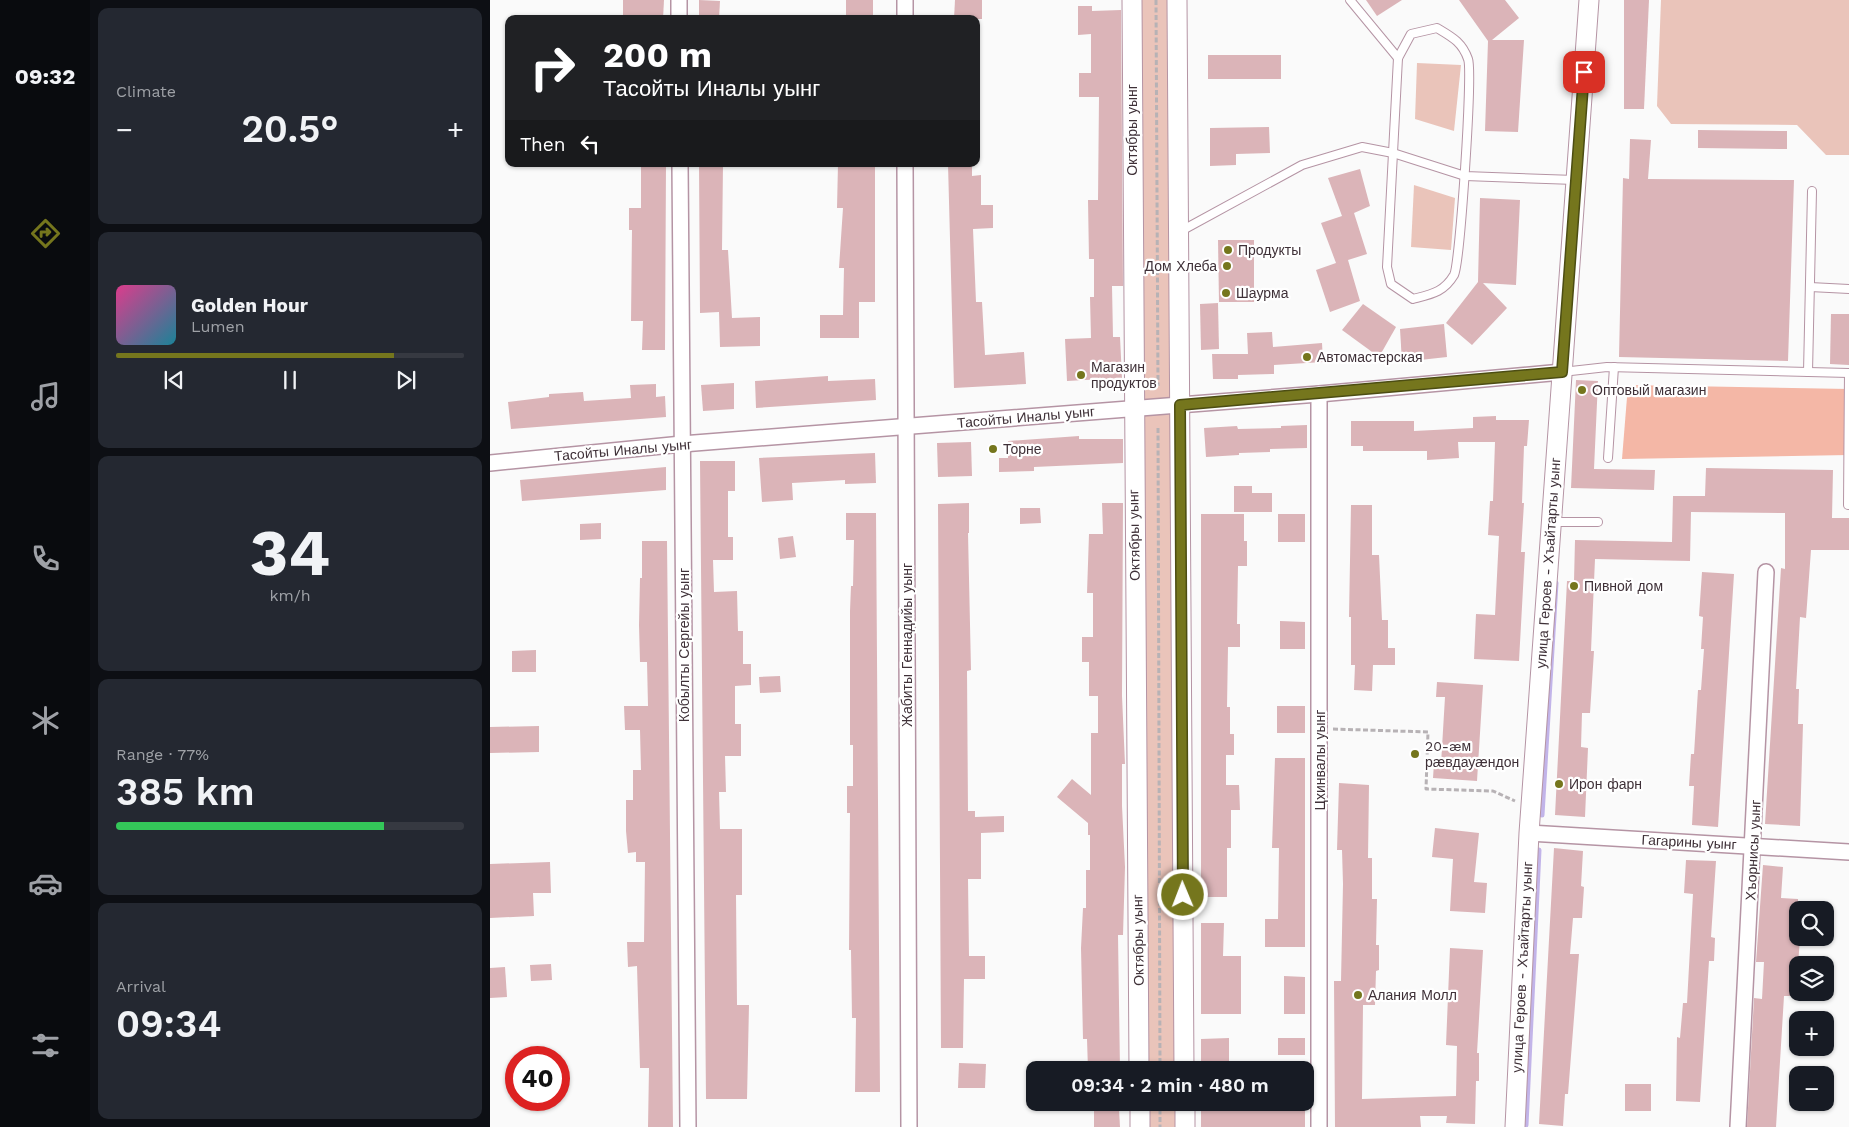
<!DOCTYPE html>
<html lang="en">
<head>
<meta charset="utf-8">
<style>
	:root { --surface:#171b24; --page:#242831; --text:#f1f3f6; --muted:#9ea1a6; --line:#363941; --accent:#75761d }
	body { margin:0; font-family:"Work Sans",sans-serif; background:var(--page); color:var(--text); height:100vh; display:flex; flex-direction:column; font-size:19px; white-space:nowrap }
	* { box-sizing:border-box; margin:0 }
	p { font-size:16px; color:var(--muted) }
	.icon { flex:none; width:28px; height:28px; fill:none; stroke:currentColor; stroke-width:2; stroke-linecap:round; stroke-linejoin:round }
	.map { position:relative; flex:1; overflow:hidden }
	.drawer { display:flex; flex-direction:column; gap:8px; padding:8px; background:#0d0f14; width:400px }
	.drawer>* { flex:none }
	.top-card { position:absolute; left:15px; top:15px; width:475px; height:152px; border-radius:10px; box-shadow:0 1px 4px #0004; background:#202124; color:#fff; overflow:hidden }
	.tools { position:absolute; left:1299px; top:901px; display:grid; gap:10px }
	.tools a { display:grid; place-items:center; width:45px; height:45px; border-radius:10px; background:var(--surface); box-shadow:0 1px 4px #0004; font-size:25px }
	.speed { position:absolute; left:15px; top:1046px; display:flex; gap:10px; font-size:25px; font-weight:700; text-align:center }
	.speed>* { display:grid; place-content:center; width:65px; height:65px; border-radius:50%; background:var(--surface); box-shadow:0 1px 4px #0004; line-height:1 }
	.speed .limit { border:8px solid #d22; background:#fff; color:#111 }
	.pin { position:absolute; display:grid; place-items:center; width:42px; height:42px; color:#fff; margin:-21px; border-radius:10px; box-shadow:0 2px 8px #0006 }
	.me { position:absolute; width:55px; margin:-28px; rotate:359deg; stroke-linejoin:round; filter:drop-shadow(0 0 4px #0008) }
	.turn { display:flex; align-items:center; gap:18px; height:105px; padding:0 15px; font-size:22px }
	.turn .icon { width:65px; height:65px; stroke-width:2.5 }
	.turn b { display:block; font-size:35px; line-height:42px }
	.then { display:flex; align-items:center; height:48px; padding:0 15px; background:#0003; gap:10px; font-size:19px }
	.big { font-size:38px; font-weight:600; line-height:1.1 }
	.drawer .widget { flex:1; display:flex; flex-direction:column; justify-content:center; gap:8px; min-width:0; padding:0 18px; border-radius:10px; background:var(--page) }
	.drawer .dial { align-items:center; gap:0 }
	.dial b { font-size:65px; line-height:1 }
	.song { display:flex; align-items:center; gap:15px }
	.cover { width:60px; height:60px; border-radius:8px; background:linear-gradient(135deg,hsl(330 70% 55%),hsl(190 70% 35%)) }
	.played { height:5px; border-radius:2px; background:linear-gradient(90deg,var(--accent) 80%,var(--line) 80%) }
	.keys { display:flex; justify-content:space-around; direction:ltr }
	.heat { display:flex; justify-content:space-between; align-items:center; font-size:28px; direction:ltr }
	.charge { height:8px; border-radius:4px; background:linear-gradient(90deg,#34c759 77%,var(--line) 0) }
	.trip { position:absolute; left:536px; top:1061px; width:288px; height:50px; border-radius:10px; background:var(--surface); box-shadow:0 1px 4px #0004; font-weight:600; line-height:50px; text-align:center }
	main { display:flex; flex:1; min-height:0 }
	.tabs { display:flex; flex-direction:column; width:90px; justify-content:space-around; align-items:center; background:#090b0e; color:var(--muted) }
	.tabs .icon { width:35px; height:35px }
	.tabs .active { color:var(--accent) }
	.tabs b { font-size:22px; color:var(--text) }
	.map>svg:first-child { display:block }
</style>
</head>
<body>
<main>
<nav class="tabs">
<b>09:32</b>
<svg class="icon active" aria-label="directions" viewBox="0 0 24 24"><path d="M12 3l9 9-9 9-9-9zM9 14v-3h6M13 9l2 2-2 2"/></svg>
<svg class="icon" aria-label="music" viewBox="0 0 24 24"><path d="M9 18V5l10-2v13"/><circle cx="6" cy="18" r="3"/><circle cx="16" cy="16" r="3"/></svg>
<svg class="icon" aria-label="phone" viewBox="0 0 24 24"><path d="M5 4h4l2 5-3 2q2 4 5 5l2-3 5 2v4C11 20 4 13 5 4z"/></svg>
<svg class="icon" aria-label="climate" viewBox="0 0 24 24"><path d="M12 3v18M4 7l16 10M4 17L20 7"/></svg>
<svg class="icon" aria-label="car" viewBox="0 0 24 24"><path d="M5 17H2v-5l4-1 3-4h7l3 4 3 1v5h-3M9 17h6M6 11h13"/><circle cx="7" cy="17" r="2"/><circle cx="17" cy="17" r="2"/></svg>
<svg class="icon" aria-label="filters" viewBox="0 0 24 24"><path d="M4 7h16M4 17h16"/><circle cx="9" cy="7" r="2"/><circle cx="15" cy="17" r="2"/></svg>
</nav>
<section class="drawer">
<div class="widget"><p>Climate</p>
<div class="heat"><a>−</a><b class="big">20.5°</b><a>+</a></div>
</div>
<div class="widget">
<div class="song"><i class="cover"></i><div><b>Golden Hour</b><p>Lumen</p></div></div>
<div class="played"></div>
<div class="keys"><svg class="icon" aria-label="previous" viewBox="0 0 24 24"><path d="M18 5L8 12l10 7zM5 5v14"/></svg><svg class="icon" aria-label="pause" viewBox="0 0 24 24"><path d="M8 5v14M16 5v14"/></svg><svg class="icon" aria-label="next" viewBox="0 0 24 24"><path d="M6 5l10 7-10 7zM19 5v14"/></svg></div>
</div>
<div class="widget dial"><b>34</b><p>km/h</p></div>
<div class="widget"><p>Range · 77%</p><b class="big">385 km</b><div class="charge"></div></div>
<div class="widget"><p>Arrival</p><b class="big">09:34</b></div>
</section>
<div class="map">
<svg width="1359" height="1127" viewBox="0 0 1359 1127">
	<rect width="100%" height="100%" fill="#fafafa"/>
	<g fill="#eac4ba">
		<path d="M 648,0 L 682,0 L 681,399 L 652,401 Z"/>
		<path d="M 1171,0 L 1359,0 L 1359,155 L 1336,155 L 1307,125 L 1181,124 L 1167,106 Z"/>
		<path d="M 927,63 L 971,65 L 964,131 L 925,119 Z"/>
		<path d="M 924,185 L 965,198 L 961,250 L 921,247 Z"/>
		<path d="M 682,414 L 687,1070 L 655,1070 L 652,415 Z"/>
		<rect x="655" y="1103" width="32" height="24"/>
	</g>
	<path fill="#f4b7a6" d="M 1138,385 L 1359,389 L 1359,455 L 1132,459 Z"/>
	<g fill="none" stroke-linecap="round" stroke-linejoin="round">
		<g stroke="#c2b4e9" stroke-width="5">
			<path d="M 1052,815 L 1066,583"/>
			<path d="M 1036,1125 L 1049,850"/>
		</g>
	</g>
	<g fill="#dbb4b8">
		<path d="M 133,0 L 174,0 L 173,19 L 133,19 Z"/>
		<path d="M 209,0 L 230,1 L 229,19 L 209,19 Z"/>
		<path d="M 356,0 L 383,0 L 383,16 L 356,17 Z"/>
		<path d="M 465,0 L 492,0 L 492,19 L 464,19 Z"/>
		<path d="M 876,0 L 912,0 L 887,16 Z"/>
		<path d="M 969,0 L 1015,0 L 1029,18 L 1002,40 L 1034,40 L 1028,132 L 995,131 L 998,41 Z"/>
		<path d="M 1134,0 L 1159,0 L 1154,109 L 1134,109 Z"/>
		<path d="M 588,6 L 602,6 L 602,11 L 631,10 L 633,286 L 622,286 L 623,337 L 630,337 L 632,378 L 577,381 L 575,339 L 601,338 L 600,297 L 604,297 L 604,259 L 599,259 L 598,200 L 608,200 L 609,97 L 589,97 L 589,73 L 601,73 L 601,34 L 588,35 Z"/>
		<rect x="718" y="55" width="73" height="24"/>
		<path d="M 779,127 L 780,153 L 746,154 L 746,165 L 720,166 L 720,128 Z"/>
		<path d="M 1208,130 L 1297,131 L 1297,149 L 1208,148 Z"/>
		<path d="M 1140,139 L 1161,140 L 1158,179 L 1304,180 L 1298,361 L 1129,357 L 1133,178 L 1139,179 Z"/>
		<path d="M 151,164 L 176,164 L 175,350 L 152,350 L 153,321 L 141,321 L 142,230 L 139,230 L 139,208 L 151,208 Z"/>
		<path d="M 209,164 L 233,164 L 232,250 L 238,250 L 242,318 L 270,317 L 270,346 L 230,347 L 229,312 L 210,313 Z"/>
		<path d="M 348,164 L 385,164 L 385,302 L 369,302 L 369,338 L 330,338 L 330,315 L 353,315 L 354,268 L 349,268 L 353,208 L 347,208 Z"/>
		<path d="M 458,164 L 482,164 L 482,176 L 491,175 L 491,205 L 503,205 L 503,228 L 483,229 L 486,302 L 492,302 L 495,355 L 534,352 L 536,384 L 464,388 Z"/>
		<path d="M 870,169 L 880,206 L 864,213 L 877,254 L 858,260 L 870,301 L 840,312 L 826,270 L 846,263 L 831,223 L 852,216 L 838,178 Z"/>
		<path d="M 990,198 L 1030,200 L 1026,285 L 993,283 L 1017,308 L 982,345 L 956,323 L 988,282 Z"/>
		<path d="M 728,240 L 764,240 L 764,302 L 729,302 Z"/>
		<path d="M 728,303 L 729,349 L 711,350 L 710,304 Z"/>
		<path d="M 873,304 L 906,327 L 889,357 L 852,330 Z"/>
		<path d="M 1341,314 L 1359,314 L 1359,365 L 1340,364 Z"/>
		<path d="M 954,324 L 957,357 L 912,362 L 910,329 Z"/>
		<path d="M 782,332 L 783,347 L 832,343 L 833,362 L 784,365 L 784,374 L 748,375 L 748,379 L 723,379 L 722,354 L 758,354 L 757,333 Z"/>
		<path d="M 338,376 L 338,381 L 385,379 L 386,400 L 266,408 L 265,381 Z"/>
		<path d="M 1086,380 L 1108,381 L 1104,469 L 1165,470 L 1164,490 L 1081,488 Z"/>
		<path d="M 244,383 L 244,409 L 213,411 L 211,385 Z"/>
		<path d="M 166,384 L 166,397 L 175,396 L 176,417 L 21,429 L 18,402 L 59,397 L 59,394 L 93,392 L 94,401 L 141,398 L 140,385 Z"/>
		<path d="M 1006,416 L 1006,420 L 1039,420 L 1037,446 L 1034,446 L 1032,503 L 1034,503 L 1031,552 L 1035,552 L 1029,661 L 984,659 L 986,614 L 1005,615 L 1009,536 L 998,535 L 1000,501 L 1003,501 L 1005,442 L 968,442 L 969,458 L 937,460 L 937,451 L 873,451 L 873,446 L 861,446 L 861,421 L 924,421 L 924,431 L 983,428 L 983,417 Z"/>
		<path d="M 817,425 L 817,448 L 780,449 L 780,452 L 749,453 L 749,455 L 716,457 L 714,428 L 747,426 L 748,429 L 791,428 L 791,426 Z"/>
		<path d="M 589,436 L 589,439 L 633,439 L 633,463 L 544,467 L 544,471 L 509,472 L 509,458 L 518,458 L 518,441 Z"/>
		<path d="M 481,442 L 482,476 L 448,477 L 447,443 Z"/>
		<path d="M 385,453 L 386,483 L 355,484 L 355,480 L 302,483 L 303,500 L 272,502 L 269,458 Z"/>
		<path d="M 210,461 L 245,461 L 245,491 L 238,491 L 238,537 L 243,537 L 243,560 L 223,560 L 224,592 L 247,591 L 248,631 L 253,631 L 253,664 L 261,664 L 261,685 L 245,686 L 245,724 L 251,724 L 251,756 L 235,756 L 236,792 L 229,792 L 230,829 L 252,829 L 252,895 L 246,895 L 247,1005 L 259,1005 L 257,1099 L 216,1099 Z"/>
		<path d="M 176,467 L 176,490 L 32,501 L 30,480 Z"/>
		<path d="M 1216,468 L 1343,470 L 1342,518 L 1359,518 L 1359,550 L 1321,550 L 1316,618 L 1310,617 L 1306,689 L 1309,689 L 1308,724 L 1313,724 L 1310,826 L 1275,824 L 1291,568 L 1295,569 L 1295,513 L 1201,512 L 1200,561 L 1105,559 L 1101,651 L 1104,651 L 1100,713 L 1092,713 L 1091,747 L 1098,748 L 1095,817 L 1065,815 L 1077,581 L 1084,581 L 1085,540 L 1182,542 L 1183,496 L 1215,496 Z"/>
		<path d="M 744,486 L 762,486 L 762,493 L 782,493 L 782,512 L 744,512 Z"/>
		<path d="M 479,503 L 479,533 L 478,533 L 481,670 L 477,671 L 478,811 L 485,811 L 485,817 L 514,816 L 514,832 L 491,833 L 491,879 L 478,879 L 479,956 L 495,956 L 495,979 L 474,979 L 473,1048 L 451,1048 L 448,504 Z"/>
		<path d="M 612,503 L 633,503 L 632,696 L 635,764 L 632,764 L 632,806 L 635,867 L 633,935 L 628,935 L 630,1070 L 598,1070 L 597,1039 L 593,1039 L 591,948 L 593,908 L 596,908 L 596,870 L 600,870 L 600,835 L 598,835 L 598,823 L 567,797 L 582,779 L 601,795 L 601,733 L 608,733 L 608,696 L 599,696 L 599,662 L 592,662 L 592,637 L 603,637 L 603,593 L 597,593 L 599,534 L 613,534 Z"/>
		<path d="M 861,505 L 882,505 L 882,555 L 889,555 L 892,620 L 898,620 L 898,648 L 905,648 L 905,665 L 883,665 L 882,691 L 864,690 L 865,665 L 861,665 L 861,617 L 859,617 Z"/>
		<path d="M 530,508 L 550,508 L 551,523 L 530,524 Z"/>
		<path d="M 356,513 L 386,513 L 390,1092 L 365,1092 L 366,1018 L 362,1018 L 361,950 L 359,950 L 360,813 L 357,813 L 357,786 L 363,786 L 363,745 L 360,745 L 360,611 L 361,586 L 363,586 L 364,540 L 356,540 Z"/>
		<path d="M 711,514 L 754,514 L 754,541 L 757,541 L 757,566 L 748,566 L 747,624 L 750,624 L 750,647 L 738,647 L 737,707 L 740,707 L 740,734 L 744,734 L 744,755 L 736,755 L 736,785 L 749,785 L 750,810 L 741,810 L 741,848 L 737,848 L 737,897 L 711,897 Z"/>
		<rect x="788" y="514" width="27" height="28"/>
		<path d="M 111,523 L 111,539 L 90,540 L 90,524 Z"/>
		<path d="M 303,536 L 306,557 L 290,559 L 288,538 Z"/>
		<path d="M 152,541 L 177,541 L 183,1127 L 158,1127 L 159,1068 L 150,1068 L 147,966 L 138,967 L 137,942 L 154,942 L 155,862 L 146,862 L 146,852 L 138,853 L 136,831 L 136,800 L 143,800 L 143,770 L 151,770 L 150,730 L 135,730 L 134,706 L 158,706 L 157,662 L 150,662 L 149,625 L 150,578 L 152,578 Z"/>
		<path d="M 1212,572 L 1244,574 L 1228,827 L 1202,825 L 1204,786 L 1199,786 L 1201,754 L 1204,754 L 1208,690 L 1211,690 L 1214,649 L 1211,649 L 1213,617 L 1209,616 Z"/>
		<path d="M 790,621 L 815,622 L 815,649 L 790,649 Z"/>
		<path d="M 46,650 L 46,672 L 22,672 L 22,651 Z"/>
		<path d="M 290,676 L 291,692 L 270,693 L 269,677 Z"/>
		<path d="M 947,682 L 993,685 L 987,781 L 943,778 L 944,763 L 951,764 L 955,697 L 946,697 Z"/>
		<rect x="787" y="706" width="28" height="27"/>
		<path d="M 49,726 L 49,752 L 0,753 L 0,727 Z"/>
		<path d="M 785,758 L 815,758 L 815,947 L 775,947 L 775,919 L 788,919 L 789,848 L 782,848 Z"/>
		<path d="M 849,783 L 879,785 L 878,858 L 882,858 L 882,899 L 887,899 L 886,945 L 889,945 L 889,970 L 886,971 L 885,1005 L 873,1005 L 872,1099 L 966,1096 L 967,1046 L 956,1045 L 960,948 L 993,950 L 987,1053 L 989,1053 L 989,1081 L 986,1081 L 985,1124 L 956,1123 L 957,1116 L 930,1116 L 931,1127 L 845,1127 L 844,981 L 851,981 L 853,884 L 852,850 L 847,850 Z"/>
		<path d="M 945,828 L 989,833 L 984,882 L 997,883 L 995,913 L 960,911 L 963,859 L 942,857 Z"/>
		<path d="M 1064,848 L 1093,851 L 1091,886 L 1094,887 L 1092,918 L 1083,918 L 1080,954 L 1089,954 L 1078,1094 L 1075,1094 L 1073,1126 L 1049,1124 Z"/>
		<path d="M 1196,860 L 1226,861 L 1221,937 L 1225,938 L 1224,961 L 1219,961 L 1210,1102 L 1186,1101 L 1187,1037 L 1190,1038 L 1193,1003 L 1197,1003 L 1203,894 L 1194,893 Z"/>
		<path d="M 60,862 L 61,893 L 43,893 L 44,916 L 0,918 L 0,864 Z"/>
		<path d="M 1273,865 L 1293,867 L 1291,898 L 1308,899 L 1308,938 L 1310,938 L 1308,965 L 1303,964 L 1301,996 L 1294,996 L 1286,1127 L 1257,1127 L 1264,998 L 1272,999 L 1274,962 L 1266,962 Z"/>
		<path d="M 711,923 L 734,923 L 733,956 L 751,956 L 751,1014 L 711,1014 Z"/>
		<path d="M 61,964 L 62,980 L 41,981 L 40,965 Z"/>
		<path d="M 15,967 L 17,997 L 0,998 L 0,968 Z"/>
		<path d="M 794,976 L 815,977 L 815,1014 L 794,1014 Z"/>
		<path d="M 739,1038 L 739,1061 L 711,1061 L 711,1039 Z"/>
		<rect x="788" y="1038" width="27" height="17"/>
		<path d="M 469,1063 L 496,1064 L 495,1088 L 468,1088 Z"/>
		<rect x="1135" y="1084" width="26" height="27"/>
		<path d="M 604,1109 L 629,1109 L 630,1127 L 604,1127 Z"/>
		<path d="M 744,1109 L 815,1110 L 815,1127 L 711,1127 L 711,1110 Z"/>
	</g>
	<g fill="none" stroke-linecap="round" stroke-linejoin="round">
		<defs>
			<g id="service">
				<path d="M 860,0 L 908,58"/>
				<path d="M 947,28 C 962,37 972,42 978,59 C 983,71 970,264 964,275 C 954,292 942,294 923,299 L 901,284 L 897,267 L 908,58 L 921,34 Z"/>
				<path d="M 691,231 L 812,165 L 872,147 L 903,153 L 975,176 L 1085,180"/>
				<path d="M 1320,287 L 1359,289"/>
				<path d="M 1072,372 L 1117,367 L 1359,373"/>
				<path d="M 1318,372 L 1322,191"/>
				<path d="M 1118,458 L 1124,367"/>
				<path d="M 1358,505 L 1359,373"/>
				<path d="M 1061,522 L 1108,522"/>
			</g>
			<g id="minor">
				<path d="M 189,0 L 189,19"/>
				<path d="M 415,0 L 415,19"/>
				<path d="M 190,164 L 198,1127"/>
				<path d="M 415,164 L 419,1127"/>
				<path d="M 0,463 L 192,444 L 829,394 L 1072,372"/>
				<path d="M 1039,833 L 1359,852"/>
				<path d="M 829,1127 L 829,394"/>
				<path d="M 1248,1127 L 1276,572"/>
			</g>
			<g id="tertiary">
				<path d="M 642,0 L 649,1070"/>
				<path d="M 687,0 L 694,1070"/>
				<path d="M 650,1102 L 650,1127"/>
				<path d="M 695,1102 L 695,1127"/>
				<path d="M 1025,1127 L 1039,833 L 1099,0"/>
			</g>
		</defs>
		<use href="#service" stroke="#b594a4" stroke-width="10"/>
		<use href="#minor" stroke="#b594a4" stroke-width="18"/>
		<use href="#tertiary" stroke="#b594a4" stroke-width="21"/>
		<g stroke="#b7b2b5" stroke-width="3" stroke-dasharray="5 2.5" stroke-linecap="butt">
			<path d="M 666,0 L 668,386"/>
			<path d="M 668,428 L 670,1070"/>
			<path d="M 843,729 L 938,732 L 936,789 L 1003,791 L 1025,801"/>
			<path d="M 670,1102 L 670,1127"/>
		</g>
		<use href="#service" stroke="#fff" stroke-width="8"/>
		<use href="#minor" stroke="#fff" stroke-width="15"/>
		<use href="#tertiary" stroke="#fff" stroke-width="19"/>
	</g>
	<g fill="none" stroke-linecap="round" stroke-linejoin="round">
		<defs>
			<path id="route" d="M 693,895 L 690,405 L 1072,372 L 1094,72"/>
		</defs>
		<use href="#route" stroke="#4c4d13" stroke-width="12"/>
		<use href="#route" stroke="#75761d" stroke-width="9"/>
	</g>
	<g fill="#75761d" stroke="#fff" stroke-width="2">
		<circle cx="738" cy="250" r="5"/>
		<circle cx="737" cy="266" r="5"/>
		<circle cx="736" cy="293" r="5"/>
		<circle cx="817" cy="357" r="5"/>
		<circle cx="591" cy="375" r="5"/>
		<circle cx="1092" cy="390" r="5"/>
		<circle cx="503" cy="449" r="5"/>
		<circle cx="1084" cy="586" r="5"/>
		<circle cx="925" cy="754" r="5"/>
		<circle cx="1069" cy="784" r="5"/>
		<circle cx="868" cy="995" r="5"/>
	</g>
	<g text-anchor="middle" stroke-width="4.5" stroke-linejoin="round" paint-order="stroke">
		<g font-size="14" fill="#3f3138" stroke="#fff">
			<text transform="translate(642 130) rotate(-90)" y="5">Октябры уынг</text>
			<text transform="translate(536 417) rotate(-5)" y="5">Тасойты Иналы уынг</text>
			<text transform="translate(133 450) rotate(-5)" y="5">Тасойты Иналы уынг</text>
			<text transform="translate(644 535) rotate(-91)" y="5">Октябры уынг</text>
			<text transform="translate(1058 563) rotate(-86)" y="5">улица Героев - Хъайтарты уынг</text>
			<text transform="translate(194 645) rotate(-90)" y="5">Кобылты Сергейы уынг</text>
			<text transform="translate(417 645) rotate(-90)" y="5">Жабиты Геннадийы уынг</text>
			<text transform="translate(830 760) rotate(-90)" y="5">Цхинвалы уынг</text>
			<text transform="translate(1199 842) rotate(3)" y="5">Гагарины уынг</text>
			<text transform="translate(1263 850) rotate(-87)" y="5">Хъорнисы уынг</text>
			<text transform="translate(648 940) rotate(-91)" y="5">Октябры уынг</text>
			<text transform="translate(1032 967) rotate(-87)" y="5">улица Героев - Хъайтарты уынг</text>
		</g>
		<g font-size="14" fill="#3f3138" stroke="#fff" text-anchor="start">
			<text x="748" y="255">Продукты</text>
			<text x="727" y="271" text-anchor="end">Дом Хлеба</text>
			<text x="746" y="298">Шаурма</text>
			<text x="827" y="362">Автомастерская</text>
			<text x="601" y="372">Магазин<tspan x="601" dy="16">продуктов</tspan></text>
			<text x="1102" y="395">Оптовый магазин</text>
			<text x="513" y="454">Торне</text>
			<text x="1094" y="591">Пивной дом</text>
			<text x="935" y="751">20-æм<tspan x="935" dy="16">рӕвдауӕндон</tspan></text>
			<text x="1079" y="789">Ирон фарн</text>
			<text x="878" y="1000">Алания Молл</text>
		</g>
	</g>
</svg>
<div class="tools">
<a><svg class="icon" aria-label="search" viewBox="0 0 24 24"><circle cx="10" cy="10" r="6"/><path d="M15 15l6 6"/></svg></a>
<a><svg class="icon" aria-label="layers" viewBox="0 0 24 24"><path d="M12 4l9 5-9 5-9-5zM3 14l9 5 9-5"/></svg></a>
<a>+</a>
<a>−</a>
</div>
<div class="speed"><div class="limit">40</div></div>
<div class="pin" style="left:1094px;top:72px;background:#d93025"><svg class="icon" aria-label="arrive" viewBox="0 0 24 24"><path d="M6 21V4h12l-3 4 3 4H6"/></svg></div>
<svg class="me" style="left:693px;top:895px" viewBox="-20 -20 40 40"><circle r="17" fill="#75761d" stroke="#fff" stroke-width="3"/><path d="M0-11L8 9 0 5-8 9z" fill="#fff"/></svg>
<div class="trip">09:34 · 2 min · 480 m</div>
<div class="top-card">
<div class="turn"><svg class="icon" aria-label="right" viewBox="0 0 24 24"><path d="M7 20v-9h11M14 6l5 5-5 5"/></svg><div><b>200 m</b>Тасойты Иналы уынг</div></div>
<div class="then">Then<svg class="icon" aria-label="left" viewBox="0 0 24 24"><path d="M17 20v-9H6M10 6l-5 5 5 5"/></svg></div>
</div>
</div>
</main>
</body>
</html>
